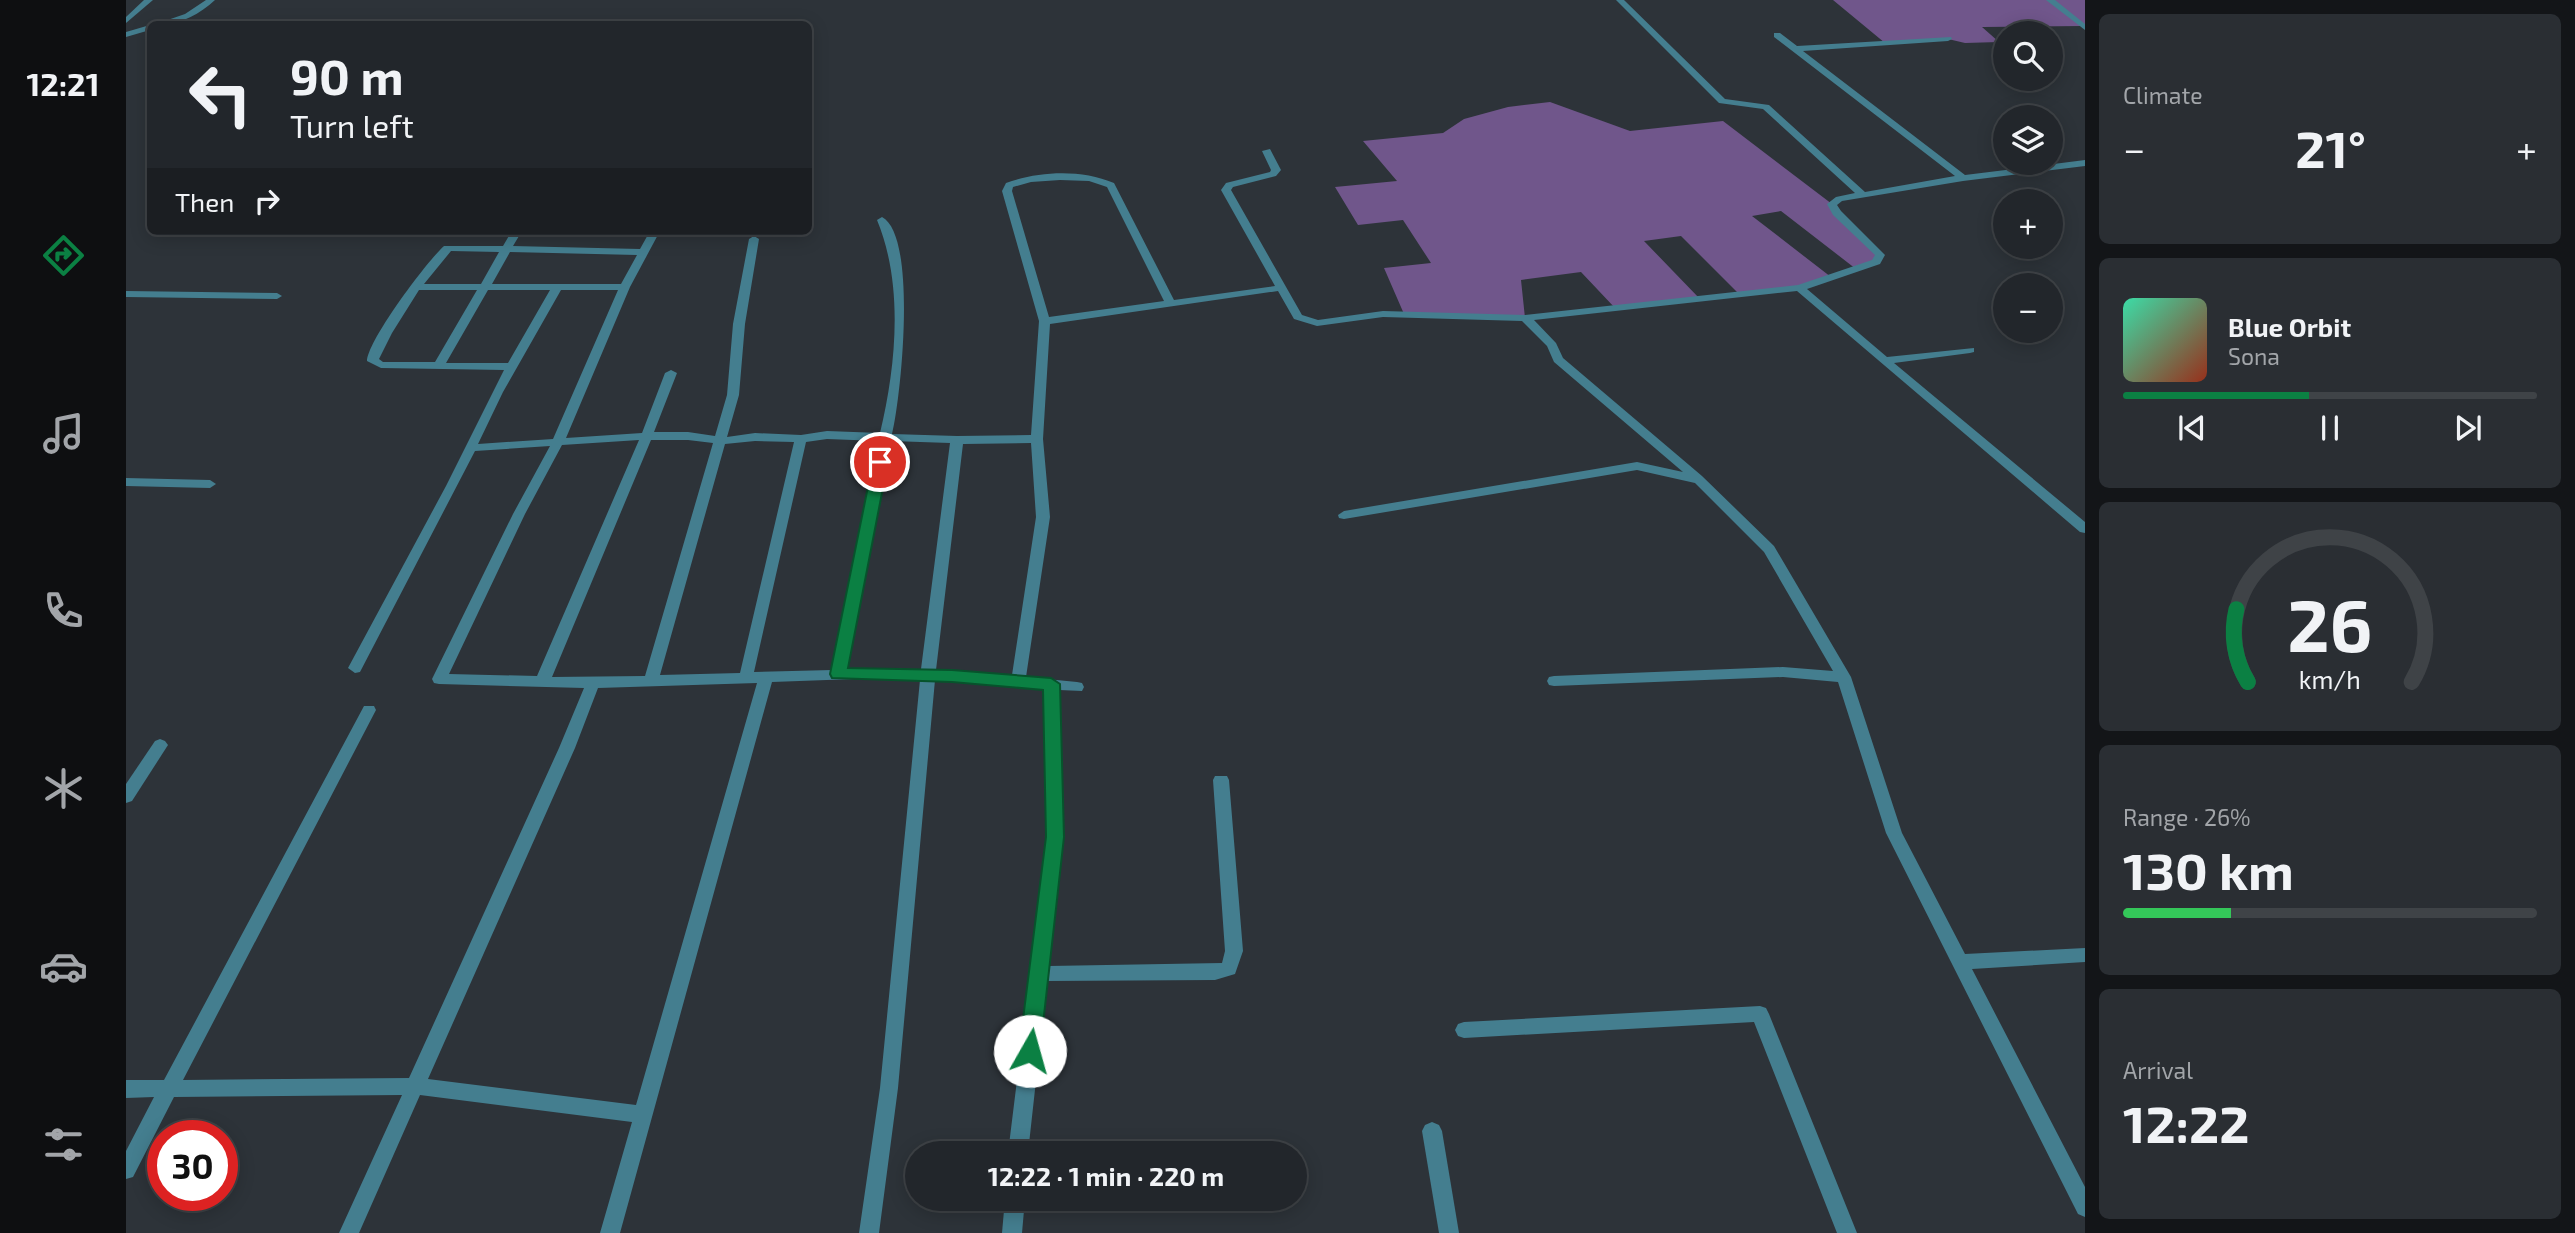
<!DOCTYPE html>
<html lang="en">
<head>
<meta charset="utf-8">
<style>
	:root { --surface:#22262b; --page:#2a2e33; --text:#f1f3f6; --muted:#a2a5a9; --line:#3f4347; --accent:#0b8043 }
	body { margin:0; font-family:"Exo 2",sans-serif; background:var(--page); color:var(--text); height:100vh; display:flex; flex-direction:column; font-size:26px; white-space:nowrap }
	* { box-sizing:border-box; margin:0 }
	p { font-size:23px; color:var(--muted) }
	.icon { flex:none; width:38px; height:38px; fill:none; stroke:currentColor; stroke-width:2; stroke-linecap:round; stroke-linejoin:round }
	.map { position:relative; flex:1; overflow:hidden }
	.side { display:flex; flex-direction:column; gap:14px; padding:14px; background:#131518; width:490px }
	.side>* { flex:none }
	.hud { position:absolute; left:21px; top:21px; width:665px; height:214px; border-radius:10px; box-shadow:0 4px 18px #0003,0 0 0 2px var(--line); background:#22262b; color:var(--text); overflow:hidden }
	.controls { position:absolute; left:1867px; top:21px; display:grid; gap:14px }
	.controls a { display:grid; place-items:center; width:70px; height:70px; border-radius:50%; background:var(--surface); box-shadow:0 4px 18px #0003,0 0 0 2px var(--line); font-size:35px }
	.speed { position:absolute; left:21px; top:1120px; display:flex; gap:14px; font-size:35px; font-weight:700; text-align:center }
	.speed>* { display:grid; place-content:center; width:91px; height:91px; border-radius:50%; background:var(--surface); box-shadow:0 4px 18px #0003,0 0 0 2px var(--line); line-height:1 }
	.speed .limit { border:10px solid #d22; background:#fff; color:#111 }
	.pin { position:absolute; display:grid; place-items:center; width:60px; height:60px; color:#fff; margin:-30px; border:4px solid #fff; border-radius:50%; box-shadow:0 2px 7px #0007 }
	.me { position:absolute; width:77px; margin:-38px; rotate:7deg; stroke-linejoin:round; filter:drop-shadow(0 0 5px #0008) }
	.turn { display:flex; align-items:center; gap:24px; height:147px; padding:0 28px; font-size:32px }
	.turn .icon { width:91px; height:91px; stroke-width:2.5 }
	.turn b { display:block; font-size:49px; line-height:60px }
	.then { display:flex; align-items:center; height:66px; padding:0 28px; background:#0003; gap:14px; font-size:26px }
	.big { font-size:52px; font-weight:700; line-height:1.1 }
	.side .widget { flex:1; display:flex; flex-direction:column; justify-content:center; gap:10px; min-width:0; padding:0 24px; border-radius:10px; background:var(--page) }
	.side .dial { align-items:center; gap:0 }
	.dial svg { height:182px; overflow:visible; fill:none; stroke:var(--line); stroke-width:7; stroke-linecap:round; text-anchor:middle }
	.dial text { fill:var(--text); stroke:none }
	.song { display:flex; align-items:center; gap:21px }
	.cover { width:84px; height:84px; border-radius:10px; background:linear-gradient(135deg,hsl(160 70% 55%),hsl(10 70% 35%)) }
	.played { height:7px; border-radius:4px; background:linear-gradient(90deg,var(--accent) 45%,var(--line) 45%) }
	.keys { display:flex; justify-content:space-around; direction:ltr }
	.heat { display:flex; justify-content:space-between; align-items:center; font-size:38px; direction:ltr }
	.charge { height:10px; border-radius:5px; background:linear-gradient(90deg,#34c759 26%,var(--line) 0) }
	.trip { position:absolute; left:779px; top:1141px; width:402px; height:70px; border-radius:35px; background:var(--surface); box-shadow:0 4px 18px #0003,0 0 0 2px var(--line); font-weight:700; line-height:70px; text-align:center }
	main { display:flex; flex:1; min-height:0 }
	.tab-bar { display:flex; flex-direction:column; width:126px; justify-content:space-around; align-items:center; background:#0e0f11; color:var(--muted) }
	.tab-bar .icon { width:49px; height:49px }
	.tab-bar .active { color:var(--accent) }
	.tab-bar b { font-size:32px; color:var(--text) }
	.map>svg:first-child { display:block }
</style>
</head>
<body>
<main>
<nav class="tab-bar">
<b>12:21</b>
<svg class="icon active" aria-label="directions" viewBox="0 0 24 24"><path d="M12 3l9 9-9 9-9-9zM9 14v-3h6M13 9l2 2-2 2"/></svg>
<svg class="icon" aria-label="music" viewBox="0 0 24 24"><path d="M9 18V5l10-2v13"/><circle cx="6" cy="18" r="3"/><circle cx="16" cy="16" r="3"/></svg>
<svg class="icon" aria-label="phone" viewBox="0 0 24 24"><path d="M5 4h4l2 5-3 2q2 4 5 5l2-3 5 2v4C11 20 4 13 5 4z"/></svg>
<svg class="icon" aria-label="climate" viewBox="0 0 24 24"><path d="M12 3v18M4 7l16 10M4 17L20 7"/></svg>
<svg class="icon" aria-label="car" viewBox="0 0 24 24"><path d="M5 17H2v-5l4-1 3-4h7l3 4 3 1v5h-3M9 17h6M6 11h13"/><circle cx="7" cy="17" r="2"/><circle cx="17" cy="17" r="2"/></svg>
<svg class="icon" aria-label="filters" viewBox="0 0 24 24"><path d="M4 7h16M4 17h16"/><circle cx="9" cy="7" r="2"/><circle cx="15" cy="17" r="2"/></svg>
</nav>
<div class="map">
<svg width="1959" height="1233" viewBox="0 0 1959 1233">
	<rect width="100%" height="100%" fill="#2d3339"/>
	<g fill="#70568b">
		<path d="M 1707,0 L 1959,0 L 1959,28 L 1956,26 L 1856,27 L 1873,42 L 1839,43 L 1822,39 L 1759,43 Z"/>
		<path d="M 1424,102 L 1504,131 L 1597,121 L 1706,204 L 1750,248 L 1750,262 L 1730,269 L 1655,211 L 1626,216 L 1705,277 L 1673,288 L 1613,294 L 1555,236 L 1518,241 L 1574,299 L 1489,308 L 1455,272 L 1395,280 L 1399,318 L 1278,314 L 1258,268 L 1305,263 L 1277,220 L 1232,225 L 1209,187 L 1271,181 L 1237,141 L 1317,133 L 1338,119 L 1382,107 Z"/>
	</g>
	<g fill="none" stroke-linecap="round" stroke-linejoin="round">
		<g fill="#447e8f" fill-rule="evenodd">
			<path d="M 18,0 L 27,0 L 0,23 L 0,17 Z"/>
			<path d="M 80,0 L 89,0 C 73,15 52,26 30,24 L 59,14 Z"/>
			<path d="M 1490,0 L 1498,0 L 1599,99 L 1643,105 L 1739,192 L 1829,176 L 1648,37 L 1648,33 L 1654,33 L 1671,46 L 1825,37 L 1826,39 L 1822,41 L 1677,51 L 1839,175 L 1959,160 L 1959,166 L 1837,181 L 1716,201 L 1711,205 L 1715,211 L 1759,255 L 1754,264 L 1681,289 L 1761,357 L 1848,348 L 1848,352 L 1844,353 L 1768,363 L 1959,522 L 1959,533 L 1954,532 L 1671,291 L 1408,320 L 1430,343 L 1437,358 L 1576,476 L 1648,546 L 1725,677 L 1776,833 L 1839,954 L 1959,948 L 1959,962 L 1846,969 L 1959,1187 L 1959,1217 L 1952,1214 L 1760,833 L 1712,682 L 1657,677 L 1428,686 L 1423,685 L 1421,681 L 1423,677 L 1428,676 L 1657,667 L 1707,671 L 1638,552 L 1569,483 L 1511,470 L 1218,519 L 1213,518 L 1212,515 L 1218,511 L 1511,462 L 1557,472 L 1428,362 L 1421,346 L 1396,321 L 1257,317 L 1191,326 L 1168,319 L 1152,291 L 924,324 L 917,439 L 924,517 L 900,677 L 951,682 L 956,683 L 958,687 L 956,691 L 933,690 L 937,837 L 923,966 L 1096,963 L 1099,951 L 1087,780 L 1089,776 L 1101,776 L 1103,780 L 1117,951 L 1109,974 L 1089,980 L 921,981 L 902,1153 L 882,1153 L 921,837 L 918,689 L 809,680 L 772,1088 L 753,1233 L 733,1233 L 754,1088 L 794,680 L 756,678 L 646,682 L 494,1233 L 474,1233 L 506,1122 L 294,1095 L 233,1233 L 213,1233 L 276,1095 L 48,1097 L 7,1177 L 0,1179 L 0,1151 L 28,1097 L 0,1098 L 0,1080 L 38,1080 L 238,706 L 248,706 L 250,710 L 57,1080 L 283,1078 L 433,748 L 458,688 L 313,684 L 308,683 L 306,679 L 387,514 L 424,446 L 349,451 L 234,672 L 229,673 L 222,668 L 320,486 L 378,370 L 255,368 L 241,361 C 242,340 301,261 318,246 L 377,246 L 384,234 L 388,233 L 393,236 L 387,246 L 514,249 L 524,231 L 534,231 L 504,287 L 440,438 L 516,433 L 539,373 L 545,370 L 551,373 L 528,432 L 562,432 L 589,436 L 601,395 L 607,324 L 623,239 L 628,236 L 633,239 L 619,324 L 613,395 L 601,437 L 629,433 L 675,435 L 701,431 L 754,433 C 770,367 778,285 751,220 L 756,217 C 792,236 775,398 766,434 L 831,436 L 905,435 L 913,321 L 876,191 L 880,183 C 913,171 955,169 988,183 L 1048,300 L 1149,286 L 1095,190 L 1100,183 L 1144,172 L 1145,170 L 1136,151 L 1144,149 L 1155,170 L 1150,176 L 1107,187 L 1105,190 L 1176,315 L 1192,320 L 1257,311 L 1399,315 L 1672,285 L 1746,260 L 1749,255 L 1707,215 L 1701,204 L 1710,197 L 1729,193 L 1637,109 L 1593,103 ZM 934,180 L 963,181 L 981,187 L 1038,301 L 923,317 L 886,191 L 887,187 L 905,182 ZM 325,251 L 373,252 L 355,284 L 298,284 ZM 384,252 L 511,255 L 495,284 L 366,284 ZM 293,290 L 351,290 L 309,362 L 257,362 L 253,359 L 266,333 ZM 362,290 L 424,290 L 382,363 L 320,363 ZM 435,290 L 492,290 L 427,439 L 352,444 L 377,392 ZM 701,439 L 753,441 L 706,670 L 628,672 L 680,442 ZM 513,440 L 411,676 L 323,674 L 399,514 L 436,445 ZM 525,440 L 562,440 L 587,443 L 519,676 L 426,677 ZM 629,441 L 668,442 L 614,673 L 534,675 L 599,444 ZM 765,441 L 824,443 L 795,669 L 720,669 ZM 905,443 L 910,517 L 886,675 L 810,670 L 837,444 ZM 631,683 L 510,1105 L 302,1079 L 449,748 L 472,688 Z"/>
			<path d="M 1920,0 L 1929,0 L 1959,24 L 1959,30 Z"/>
			<path d="M 24,25 L 24,30 L 0,37 L 0,32 Z"/>
			<path d="M 0,291 L 151,293 L 156,296 L 151,299 L 0,297 Z"/>
			<path d="M 0,478 L 84,480 L 90,484 L 84,488 L 0,486 Z"/>
			<path d="M 34,739 L 39,741 L 42,745 L 6,801 L 0,803 L 0,784 L 29,741 Z"/>
			<path d="M 1634,1006 L 1640,1008 L 1643,1014 L 1731,1233 L 1711,1233 L 1628,1022 L 1338,1038 L 1332,1036 L 1329,1030 L 1332,1024 L 1338,1022 Z"/>
			<path d="M 1306,1122 L 1313,1125 L 1316,1131 L 1333,1233 L 1313,1233 L 1296,1131 L 1299,1125 Z"/>
			<path d="M 879,1199 L 899,1199 L 896,1233 L 876,1233 Z"/>
		</g>
	</g>
	<path fill="#0b8043" stroke="#07532c" stroke-width="2" d="M 754,458 L 762,462 L 722,668 L 826,670 L 925,678 L 934,684 L 938,837 L 914,1051 L 911,1057 L 904,1060 L 896,1057 L 893,1051 L 920,837 L 917,690 L 826,682 L 706,678 L 704,674 L 747,462 Z"/>
</svg>
<div class="controls">
<a><svg class="icon" aria-label="search" viewBox="0 0 24 24"><circle cx="10" cy="10" r="6"/><path d="M15 15l6 6"/></svg></a>
<a><svg class="icon" aria-label="layers" viewBox="0 0 24 24"><path d="M12 4l9 5-9 5-9-5zM3 14l9 5 9-5"/></svg></a>
<a>+</a>
<a>−</a>
</div>
<div class="speed"><div class="limit">30</div></div>
<div class="pin" style="left:754px;top:462px;background:#d93025"><svg class="icon" aria-label="arrive" viewBox="0 0 24 24"><path d="M6 21V4h12l-3 4 3 4H6"/></svg></div>
<svg class="me" style="left:904px;top:1051px" viewBox="-20 -20 40 40"><circle r="19" fill="#fff"/><path d="M0-13L10 11 0 6-10 11z" fill="#0b8043"/></svg>
<div class="trip">12:22 · 1 min · 220 m</div>
<div class="hud">
<div class="turn"><svg class="icon" aria-label="left" viewBox="0 0 24 24"><path d="M17 20v-9H6M10 6l-5 5 5 5"/></svg><div><b>90 m</b>Turn left</div></div>
<div class="then">Then<svg class="icon" aria-label="right" viewBox="0 0 24 24"><path d="M7 20v-9h11M14 6l5 5-5 5"/></svg></div>
</div>
</div>
<section class="side">
<div class="widget"><p>Climate</p>
<div class="heat"><a>−</a><b class="big">21°</b><a>+</a></div>
</div>
<div class="widget">
<div class="song"><i class="cover"></i><div><b>Blue Orbit</b><p>Sona</p></div></div>
<div class="played"></div>
<div class="keys"><svg class="icon" aria-label="previous" viewBox="0 0 24 24"><path d="M18 5L8 12l10 7zM5 5v14"/></svg><svg class="icon" aria-label="pause" viewBox="0 0 24 24"><path d="M8 5v14M16 5v14"/></svg><svg class="icon" aria-label="next" viewBox="0 0 24 24"><path d="M6 5l10 7-10 7zM19 5v14"/></svg></div>
</div>
<div class="widget dial"><svg viewBox="0 0 100 80">
<path d="M14 69A42 42 0 1 1 86 69"/>
<path d="M14 69A42 42 0 0 1 9 37" stroke="#0b8043"/>
<text x="50" y="56" font-size="32" font-weight="700">26</text>
<text x="50" y="72" font-size="11">km/h</text>
</svg></div>
<div class="widget"><p>Range · 26%</p><b class="big">130 km</b><div class="charge"></div></div>
<div class="widget"><p>Arrival</p><b class="big">12:22</b></div>
</section>
</main>
</body>
</html>
